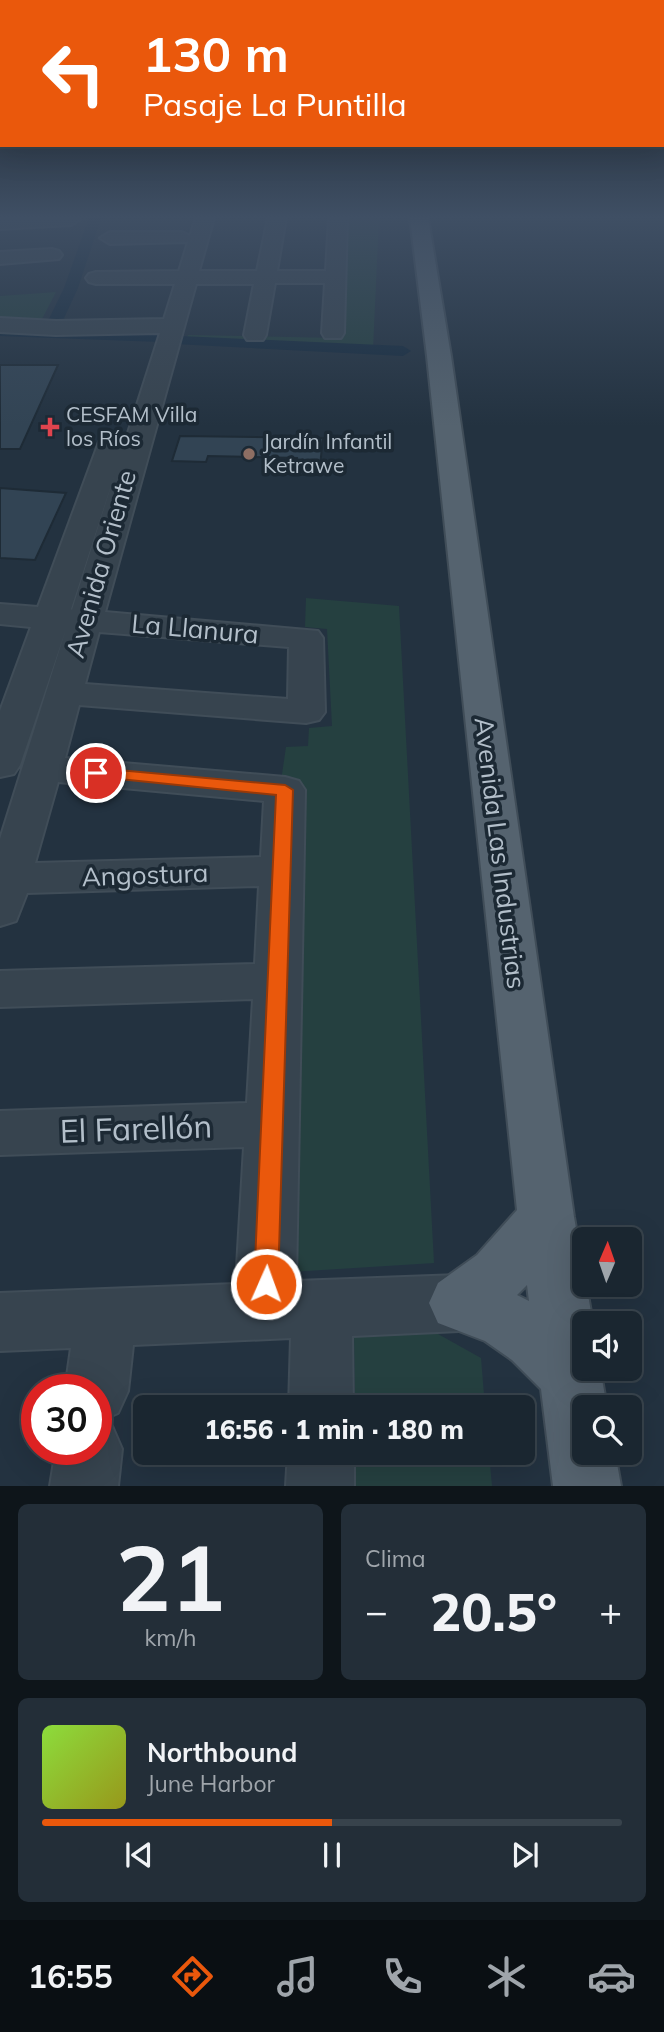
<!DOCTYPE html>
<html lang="es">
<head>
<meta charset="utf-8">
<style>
	:root { --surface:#1a2630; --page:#232e38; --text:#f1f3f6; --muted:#9fa5ab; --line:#38434c; --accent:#ea580c }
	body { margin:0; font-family:Mulish,sans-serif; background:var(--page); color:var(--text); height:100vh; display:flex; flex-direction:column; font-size:26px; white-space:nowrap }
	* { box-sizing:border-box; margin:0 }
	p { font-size:23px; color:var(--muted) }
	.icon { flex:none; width:38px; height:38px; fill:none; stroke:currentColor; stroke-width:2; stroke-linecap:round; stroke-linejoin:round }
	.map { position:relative; height:1486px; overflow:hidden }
	.drawer { display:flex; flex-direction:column; gap:18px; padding:18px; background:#0e151a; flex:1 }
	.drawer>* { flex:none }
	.guide { position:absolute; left:0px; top:0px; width:665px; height:147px; box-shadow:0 7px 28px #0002,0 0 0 2px var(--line); background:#ea580c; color:#fff; overflow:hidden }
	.needle { width:46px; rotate:2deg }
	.buttons { position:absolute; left:572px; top:1227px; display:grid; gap:14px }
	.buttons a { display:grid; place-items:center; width:70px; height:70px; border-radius:10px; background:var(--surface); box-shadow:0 7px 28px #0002,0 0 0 2px var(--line); font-size:35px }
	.speed { position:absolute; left:21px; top:1374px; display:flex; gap:14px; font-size:35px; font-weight:700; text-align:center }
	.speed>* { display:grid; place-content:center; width:91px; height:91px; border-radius:50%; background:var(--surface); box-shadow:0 7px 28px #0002,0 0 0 2px var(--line); line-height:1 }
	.speed .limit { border:10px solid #d22; background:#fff; color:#111 }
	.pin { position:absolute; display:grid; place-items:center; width:60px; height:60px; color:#fff; margin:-30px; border:4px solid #fff; border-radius:50%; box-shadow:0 2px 7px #0007 }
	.me { position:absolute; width:77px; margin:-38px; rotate:2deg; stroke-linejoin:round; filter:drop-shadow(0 0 5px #0008) }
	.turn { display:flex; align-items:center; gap:24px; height:147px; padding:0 28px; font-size:32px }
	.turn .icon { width:91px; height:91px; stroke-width:2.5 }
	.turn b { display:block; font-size:49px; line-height:60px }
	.big { font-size:52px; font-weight:800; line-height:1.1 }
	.drawer .tile { flex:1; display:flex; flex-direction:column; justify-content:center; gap:10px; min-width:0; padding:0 24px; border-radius:10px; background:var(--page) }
	.drawer .dial { align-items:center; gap:0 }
	.dial b { font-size:91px; line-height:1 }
	.song { display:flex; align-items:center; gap:21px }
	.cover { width:84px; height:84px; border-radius:10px; background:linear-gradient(135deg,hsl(90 70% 55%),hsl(60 70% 35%)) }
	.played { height:7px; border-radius:4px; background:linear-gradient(90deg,var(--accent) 50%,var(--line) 50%) }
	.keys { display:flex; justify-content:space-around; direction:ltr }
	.heat { display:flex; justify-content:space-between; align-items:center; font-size:38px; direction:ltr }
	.drawer .tiles { flex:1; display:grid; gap:18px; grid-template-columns:1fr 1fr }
	.tile:last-child { grid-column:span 2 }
	.trip { position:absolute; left:133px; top:1395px; width:402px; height:70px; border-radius:10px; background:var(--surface); box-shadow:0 7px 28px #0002,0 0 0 2px var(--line); font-weight:800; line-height:70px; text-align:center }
	.tabs { display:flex; height:112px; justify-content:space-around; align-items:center; background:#0a0f13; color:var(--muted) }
	.tabs .icon { width:49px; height:49px }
	.tabs .selected { color:var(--accent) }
	.tabs b { font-size:32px; color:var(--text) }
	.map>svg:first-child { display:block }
</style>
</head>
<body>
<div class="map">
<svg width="664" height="1486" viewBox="0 0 664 1486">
	<rect width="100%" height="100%" fill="#233240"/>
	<g fill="#254040">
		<path d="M 344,218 L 379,218 L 373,350 L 186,341 L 188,335 L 337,338 Z"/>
		<path d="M 56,292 L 42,319 L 0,317 L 0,296 Z"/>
		<path d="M 306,598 L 399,606 L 434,1263 L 290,1272 L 281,781 L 286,747 L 308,746 L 309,728 L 332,726 L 327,629 L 305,627 Z"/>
		<path d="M 354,1334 L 438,1334 L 481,1358 L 485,1407 L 355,1407 Z"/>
		<path d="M 356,1453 L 489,1453 L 492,1486 L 356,1486 Z"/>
	</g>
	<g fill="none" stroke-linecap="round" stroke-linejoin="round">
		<g fill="#162b3e" fill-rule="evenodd">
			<path d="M 89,218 L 101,218 L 78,288 L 59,329 L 154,334 L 160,336 L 162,339 L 160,342 L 0,336 L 0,326 L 44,329 L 64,288 Z"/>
			<path d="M 181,336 L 403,346 L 411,351 L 403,356 L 175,344 L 173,341 L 175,338 Z"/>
		</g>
	</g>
	<g fill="#324454" stroke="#1e2b36" stroke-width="2">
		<path d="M 0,365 L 58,365 L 20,449 L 0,449 Z"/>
		<path d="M 180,436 L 323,438 L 319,475 L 295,475 L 297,458 L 208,456 L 206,462 L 172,461 Z"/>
		<path d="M 0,488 L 66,493 L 35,560 L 0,558 Z"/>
	</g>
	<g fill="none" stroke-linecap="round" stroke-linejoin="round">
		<defs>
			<g id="minor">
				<path d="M 0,218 L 80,218 L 80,219 L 71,225 L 0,229 Z"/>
				<path d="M 196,218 L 214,218 L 199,271 L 257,271 L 268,218 L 286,218 L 277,271 L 326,271 L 329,218 L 347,218 L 344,333 L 341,338 L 325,338 L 322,333 L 325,283 L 275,283 L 266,335 L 263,340 L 247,340 L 244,335 L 254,284 L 196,284 L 105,612 L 318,631 L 323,638 L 325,712 L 319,720 L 306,723 L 79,705 L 65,758 L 285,777 L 299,781 L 305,790 L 296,1281 L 459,1275 L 480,1283 L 489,1303 L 480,1323 L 459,1331 L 352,1336 L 353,1407 L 289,1407 L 291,1338 L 133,1345 L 128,1391 L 118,1413 L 100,1421 L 112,1426 L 122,1449 L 118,1486 L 50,1486 L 56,1449 L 96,1449 L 96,1390 L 65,1390 L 71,1348 L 0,1351 L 0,1293 L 236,1284 L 244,1147 L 0,1155 L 0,1111 L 247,1103 L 253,999 L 0,1007 L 0,971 L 255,964 L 259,886 L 27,893 L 16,921 L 0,926 L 0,839 L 66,629 L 20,765 L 14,774 L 0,777 L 0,711 L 31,627 L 0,624 L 0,604 L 38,607 L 99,442 L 102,436 L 112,434 L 122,436 L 125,442 L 160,333 L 56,335 L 0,332 L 0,318 L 56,321 L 164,319 L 175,284 L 96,284 L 89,282 L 86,278 L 89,274 L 96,272 L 179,271 L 188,242 L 110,244 L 100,238 L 110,232 L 182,232 L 190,236 ZM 117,467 L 72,610 L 71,609 ZM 99,632 L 289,647 L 288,699 L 85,684 ZM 58,782 L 264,801 L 261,857 L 35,863 Z"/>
				<path d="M 52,249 L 59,251 L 62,255 L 59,259 L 0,264 L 0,252 Z"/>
				<path d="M 288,1452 L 354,1452 L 354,1486 L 286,1486 Z"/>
			</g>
			<path id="major" d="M 410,218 L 428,218 L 451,356 L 574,1217 L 593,1323 L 584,1323 L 584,1368 L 600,1368 L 607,1407 L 584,1407 L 584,1452 L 615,1452 L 621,1486 L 553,1486 L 541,1389 L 512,1360 L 485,1341 L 438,1323 L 429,1303 L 438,1283 L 477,1255 L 517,1210 L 427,356 ZM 527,1285 L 529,1301 L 517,1295 Z"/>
		</defs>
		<use href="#minor" stroke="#404d58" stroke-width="4"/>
		<use href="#major" stroke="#404d58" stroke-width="4"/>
		<use href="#minor" fill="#37444f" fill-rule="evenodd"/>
		<use href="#major" fill="#55636f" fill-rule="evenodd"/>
	</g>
	<linearGradient id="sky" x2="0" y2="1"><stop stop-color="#131c23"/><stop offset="0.51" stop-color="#3f4f64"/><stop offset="1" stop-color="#3f4f64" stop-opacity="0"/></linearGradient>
	<rect width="664" height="426" fill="url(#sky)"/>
	<path fill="#ea580c" stroke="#983908" stroke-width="2" d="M 96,768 L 285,785 L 293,790 L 278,1284 L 274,1292 L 266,1296 L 257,1292 L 254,1284 L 276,795 L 90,776 L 88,773 Z"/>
	<path fill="#e0444e" stroke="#1c2934" stroke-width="2.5" d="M46.5 416.5h7v7h7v7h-7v7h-7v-7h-7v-7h7z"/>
	<circle fill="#8d6e63" stroke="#1c2934" stroke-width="2.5" cx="249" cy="454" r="7"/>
	<g text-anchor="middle" stroke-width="7" stroke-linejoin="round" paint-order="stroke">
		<g font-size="21" fill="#b3bfca" stroke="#1c2934" text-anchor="start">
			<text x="66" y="422">CESFAM Villa<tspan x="66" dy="24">los Ríos</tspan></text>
			<text x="263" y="449">Jardín Infantil<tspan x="263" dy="24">Ketrawe</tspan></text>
		</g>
		<g font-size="26" fill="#b3bfca" stroke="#1c2934">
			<text transform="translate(101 564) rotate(-74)" y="9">Avenida Oriente</text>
			<text transform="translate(195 629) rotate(5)" y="9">La Llanura</text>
			<text transform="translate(500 853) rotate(83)" y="9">Avenida Las Industrias</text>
			<text transform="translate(145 875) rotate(-2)" y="9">Angostura</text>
		</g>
		<g font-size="32" fill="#b3bfca" stroke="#1c2934">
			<text transform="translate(136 1129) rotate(-2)" y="11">El Farellón</text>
		</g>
	</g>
</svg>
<div class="buttons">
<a><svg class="needle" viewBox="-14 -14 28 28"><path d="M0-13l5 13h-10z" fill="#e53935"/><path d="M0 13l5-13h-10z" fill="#9fa5ab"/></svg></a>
<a><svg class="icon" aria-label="sound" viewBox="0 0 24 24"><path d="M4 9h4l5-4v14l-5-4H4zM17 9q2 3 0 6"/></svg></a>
<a><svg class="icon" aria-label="search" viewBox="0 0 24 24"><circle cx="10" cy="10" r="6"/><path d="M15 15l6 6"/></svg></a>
</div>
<div class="speed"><div class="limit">30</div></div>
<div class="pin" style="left:96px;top:773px;background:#d93025"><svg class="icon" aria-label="arrive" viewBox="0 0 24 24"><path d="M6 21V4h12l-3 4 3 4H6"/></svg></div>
<svg class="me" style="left:266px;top:1284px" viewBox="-20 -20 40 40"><circle r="17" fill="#ea580c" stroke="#fff" stroke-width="3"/><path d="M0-11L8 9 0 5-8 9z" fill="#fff"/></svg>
<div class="trip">16:56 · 1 min · 180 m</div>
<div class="guide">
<div class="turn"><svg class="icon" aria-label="left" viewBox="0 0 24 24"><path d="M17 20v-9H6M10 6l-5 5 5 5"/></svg><div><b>130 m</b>Pasaje La Puntilla</div></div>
</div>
</div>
<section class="drawer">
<div class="tiles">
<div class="tile dial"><b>21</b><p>km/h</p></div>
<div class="tile"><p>Clima</p>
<div class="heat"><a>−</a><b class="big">20.5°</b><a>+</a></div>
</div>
<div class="tile">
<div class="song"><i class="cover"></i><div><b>Northbound</b><p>June Harbor</p></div></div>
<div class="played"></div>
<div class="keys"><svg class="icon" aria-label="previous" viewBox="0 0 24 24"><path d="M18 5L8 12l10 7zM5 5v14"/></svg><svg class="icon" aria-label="pause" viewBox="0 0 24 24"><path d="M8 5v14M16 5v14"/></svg><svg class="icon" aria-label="next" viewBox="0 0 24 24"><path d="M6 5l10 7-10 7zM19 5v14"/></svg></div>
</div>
</div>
</section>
<nav class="tabs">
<b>16:55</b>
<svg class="icon selected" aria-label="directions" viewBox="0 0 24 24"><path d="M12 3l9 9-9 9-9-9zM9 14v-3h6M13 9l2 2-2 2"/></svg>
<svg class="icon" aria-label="music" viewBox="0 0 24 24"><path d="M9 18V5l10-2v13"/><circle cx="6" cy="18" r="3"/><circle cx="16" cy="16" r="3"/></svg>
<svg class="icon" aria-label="phone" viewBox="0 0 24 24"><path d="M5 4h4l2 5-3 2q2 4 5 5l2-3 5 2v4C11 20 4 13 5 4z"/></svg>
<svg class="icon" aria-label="climate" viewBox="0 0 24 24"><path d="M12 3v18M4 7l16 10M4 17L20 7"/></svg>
<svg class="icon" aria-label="car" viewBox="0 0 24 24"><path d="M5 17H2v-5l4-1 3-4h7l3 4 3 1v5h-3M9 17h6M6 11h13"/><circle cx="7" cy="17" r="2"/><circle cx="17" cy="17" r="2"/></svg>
</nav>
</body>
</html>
